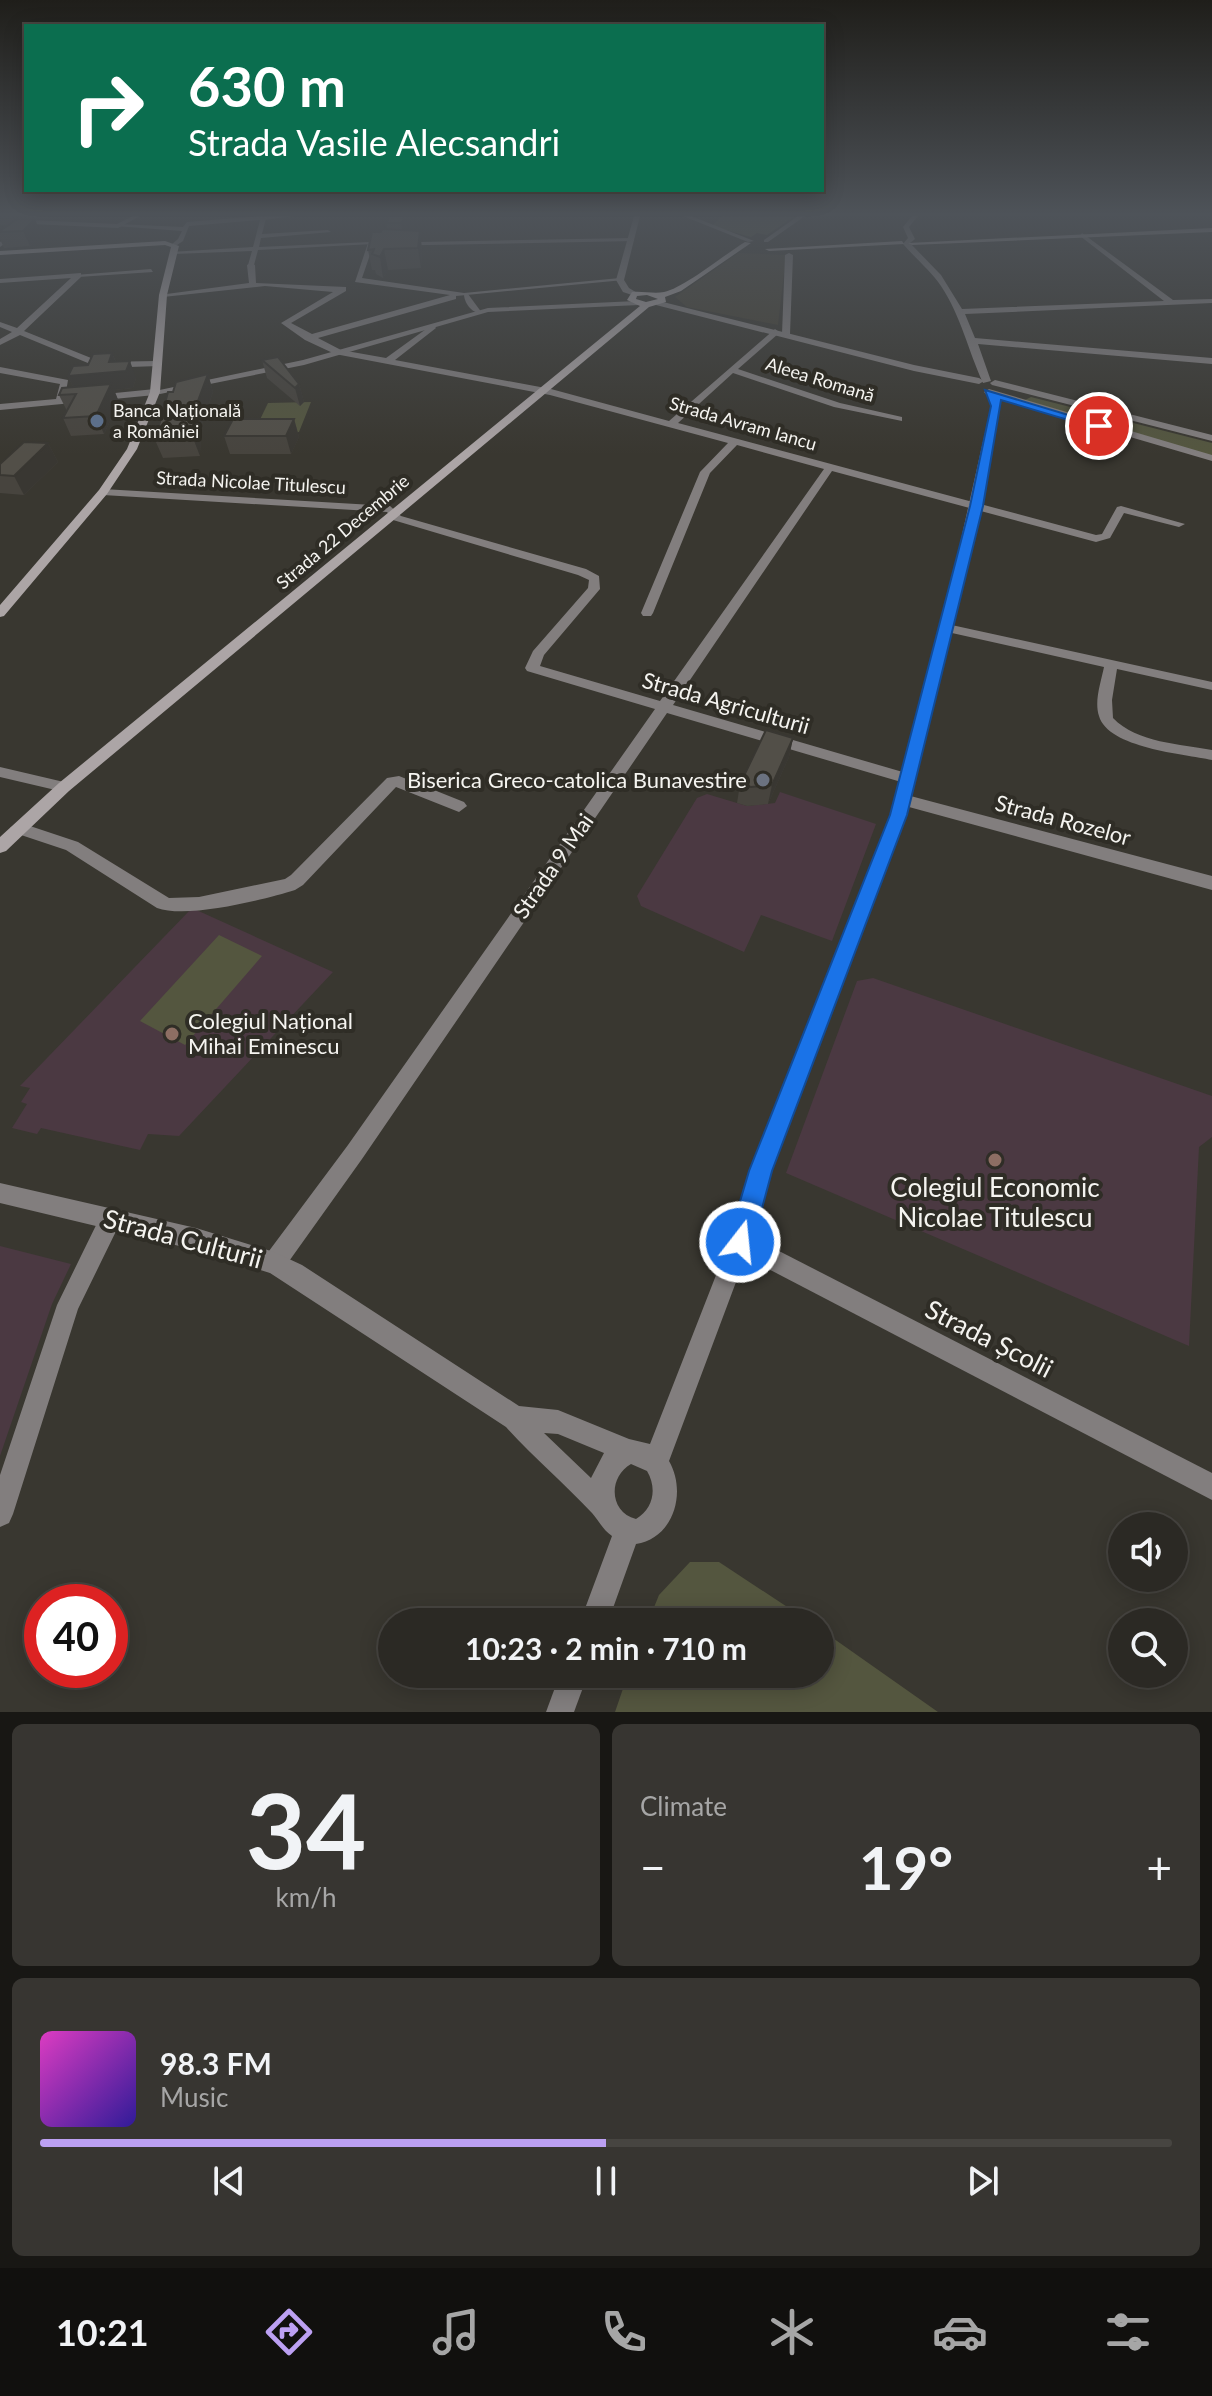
<!DOCTYPE html>
<html lang="en">
<head>
<meta charset="utf-8">
<style>
	:root { --surface:#2b2924; --page:#373531; --text:#f1f3f6; --muted:#a6a6a6; --line:#474541; --accent:#bca0f2 }
	body { margin:0; font-family:Lato,sans-serif; background:var(--page); color:var(--text); height:100vh; display:flex; flex-direction:column; font-size:30px; white-space:nowrap }
	* { box-sizing:border-box; margin:0 }
	p { font-size:26px; color:var(--muted) }
	.icon { flex:none; width:44px; height:44px; fill:none; stroke:currentColor; stroke-width:2; stroke-linecap:round; stroke-linejoin:round }
	.map { position:relative; height:1712px; overflow:hidden }
	.drawer { display:flex; flex-direction:column; gap:12px; padding:12px; background:#181714; flex:1 }
	.drawer>* { flex:none }
	.top-card { position:absolute; left:24px; top:24px; width:800px; height:168px; border-radius:0px; box-shadow:0 4px 20px #0003,0 0 0 2px var(--line); background:#0b6e4f; color:#fff; overflow:hidden }
	.tools { position:absolute; left:1108px; top:1512px; display:grid; gap:16px }
	.tools a { display:grid; place-items:center; width:80px; height:80px; border-radius:50%; background:var(--surface); box-shadow:0 4px 20px #0003,0 0 0 2px var(--line); font-size:40px }
	.speed { position:absolute; left:24px; top:1584px; display:flex; gap:16px; font-size:40px; font-weight:700; text-align:center }
	.speed>* { display:grid; place-content:center; width:104px; height:104px; border-radius:50%; background:var(--surface); box-shadow:0 4px 20px #0003,0 0 0 2px var(--line); line-height:1 }
	.speed .limit { border:12px solid #d22; background:#fff; color:#111 }
	.pin { position:absolute; display:grid; place-items:center; width:68px; height:68px; color:#fff; margin:-34px; border:4px solid #fff; border-radius:50%; box-shadow:0 2px 8px #0007 }
	.me { position:absolute; width:88px; margin:-44px; rotate:16deg; stroke-linejoin:round; filter:drop-shadow(0 0 6px #0008) }
	.turn { display:flex; align-items:center; gap:28px; height:168px; padding:0 32px; font-size:36px }
	.turn .icon { width:104px; height:104px; stroke-width:2.5 }
	.turn b { display:block; font-size:56px; line-height:68px }
	.big { font-size:60px; font-weight:700; line-height:1.1 }
	.drawer .widget { flex:1; display:flex; flex-direction:column; justify-content:center; gap:12px; min-width:0; padding:0 28px; border-radius:12px; background:var(--page) }
	.drawer .dial { align-items:center; gap:0 }
	.dial b { font-size:104px; line-height:1 }
	.song { display:flex; align-items:center; gap:24px }
	.cover { width:96px; height:96px; border-radius:12px; background:linear-gradient(135deg,hsl(310 70% 55%),hsl(250 70% 35%)) }
	.played { height:8px; border-radius:4px; background:linear-gradient(90deg,var(--accent) 50%,var(--line) 50%) }
	.keys { display:flex; justify-content:space-around; direction:ltr }
	.heat { display:flex; justify-content:space-between; align-items:center; font-size:44px; direction:ltr }
	.drawer .tiles { flex:1; display:grid; gap:12px; grid-template-columns:1fr 1fr }
	.widget:last-child { grid-column:span 2 }
	.trip { position:absolute; left:378px; top:1608px; width:456px; height:80px; border-radius:40px; background:var(--surface); box-shadow:0 4px 20px #0003,0 0 0 2px var(--line); font-weight:700; line-height:80px; text-align:center }
	.tabs { display:flex; height:128px; justify-content:space-around; align-items:center; background:#11100e; color:var(--muted) }
	.tabs .icon { width:56px; height:56px }
	.tabs .active { color:var(--accent) }
	.tabs b { font-size:36px; color:var(--text) }
	.map>svg:first-child { display:block }
</style>
</head>
<body>
<div class="map">
<svg width="1212" height="1712" viewBox="0 0 1212 1712">
	<rect width="100%" height="100%" fill="#393730"/>
	<path fill="#444033" d="M 738,253 L 786,255 L 778,325 L 687,307 L 675,297 Z"/>
	<g fill="#4b3942">
		<path d="M 780,792 L 876,824 L 832,941 L 761,915 L 744,952 L 641,906 L 637,896 L 697,798 L 707,794 L 747,806 L 775,803 Z"/>
		<path d="M 192,908 L 333,972 L 179,1136 L 148,1134 L 140,1150 L 41,1128 L 37,1134 L 12,1128 L 27,1104 L 21,1102 L 30,1088 L 20,1086 Z"/>
		<path d="M 873,978 L 1212,1096 L 1212,1137 L 1199,1147 L 1189,1346 L 786,1173 L 857,981 Z"/>
		<path d="M 0,1246 L 71,1264 L 52,1304 L 0,1456 Z"/>
	</g>
	<g fill="#54563f">
		<path d="M 723,216 L 795,216 L 767,235 L 757,233 L 751,237 L 711,226 Z"/>
		<path d="M 1031,397 L 1212,443 L 1212,457 L 1023,401 Z"/>
		<path d="M 311,402 L 299,432 L 254,432 L 268,403 Z"/>
		<path d="M 219,935 L 262,956 L 185,1045 L 140,1021 Z"/>
		<path d="M 690,1562 L 719,1562 L 810,1622 L 648,1622 L 659,1595 Z"/>
		<path d="M 820,1629 L 938,1712 L 615,1712 L 628,1674 L 820,1674 Z"/>
	</g>
	<g fill="none" stroke-linecap="round" stroke-linejoin="round">
		<g fill="#827e7e" fill-rule="evenodd">
			<path d="M 263,216 L 266,218 L 262,234 L 328,230 L 331,232 L 261,238 L 259,247 L 370,242 L 373,244 L 258,250 L 254,265 L 251,267 L 248,265 L 252,251 L 173,254 L 170,252 L 253,247 L 260,220 L 189,226 L 183,241 L 174,247 L 171,245 L 178,239 L 182,231 L 115,226 L 118,224 L 183,227 L 187,222 Z"/>
			<path d="M 151,269 L 153,272 L 78,277 L 75,275 Z"/>
			<path d="M 464,294 L 468,294 L 482,313 C 472,314 464,303 464,294 Z"/>
		</g>
		<g fill="#827e7e" fill-rule="evenodd">
			<path d="M 133,216 L 140,216 L 118,228 L 32,224 L 0,247 L 0,242 L 30,220 L 117,224 Z"/>
			<path d="M 267,216 L 294,216 L 263,220 L 260,218 Z"/>
			<path d="M 683,216 L 691,216 L 754,241 L 748,242 Z"/>
			<path d="M 798,216 L 805,216 L 768,242 L 764,242 L 764,240 Z"/>
			<path d="M 912,216 L 918,216 L 909,227 L 915,239 L 910,243 L 941,275 L 962,309 L 1164,301 L 1080,236 L 1082,233 L 1173,300 L 1212,299 L 1212,303 L 965,314 L 975,338 L 1212,358 L 1212,364 L 978,344 L 991,381 L 983,383 C 968,350 961,316 941,286 C 930,270 915,258 903,244 L 908,238 L 903,227 Z"/>
			<path d="M 632,238 L 634,241 L 373,246 L 362,278 L 464,293 L 620,278 L 624,280 L 456,296 L 456,299 L 318,338 L 341,350 L 386,358 L 433,324 L 436,328 L 395,360 L 551,389 L 669,421 L 775,329 L 779,332 L 778,334 L 738,369 L 840,403 L 902,417 L 902,421 L 834,407 L 733,373 L 678,423 L 1096,535 L 1102,534 L 1117,507 L 1121,506 L 1185,524 L 1179,527 L 1124,513 L 1110,538 L 1096,542 L 832,471 L 673,705 L 913,775 L 915,779 L 913,783 L 908,784 L 667,713 L 362,1159 L 282,1271 L 274,1274 L 266,1271 L 263,1263 L 266,1255 L 348,1145 L 655,709 L 527,671 L 525,668 L 533,651 L 588,588 L 589,580 L 578,575 L 393,520 L 387,512 L 103,495 L 98,492 L 103,489 L 390,506 L 401,516 L 586,569 L 599,576 L 600,589 L 544,655 L 540,666 L 660,701 L 824,469 L 737,445 L 710,473 L 653,613 L 651,616 L 643,616 L 641,613 L 700,472 L 728,443 L 550,395 L 335,354 L 305,340 L 281,323 L 333,292 L 265,286 L 163,297 L 159,295 L 249,283 L 247,265 L 251,263 L 255,265 L 256,283 L 346,287 L 346,291 L 291,323 L 312,334 L 450,295 L 355,282 L 368,243 Z"/>
			<path d="M 789,253 L 793,255 L 790,334 L 786,337 L 782,334 L 785,255 Z"/>
			<path d="M 81,273 L 81,277 L 24,331 L 101,362 L 156,361 L 160,364 L 159,366 L 100,368 L 20,335 L 0,345 L 0,339 L 12,332 L 0,327 L 0,322 L 17,328 L 71,278 L 0,283 L 0,279 Z"/>
			<path d="M 0,367 L 68,380 L 65,398 L 155,389 L 160,392 L 155,395 L 0,410 L 0,404 L 56,399 L 60,384 L 0,373 Z"/>
			<path d="M 947,624 L 1212,682 L 1212,690 L 1117,669 L 1112,700 L 1113,718 C 1137,743 1181,744 1212,750 L 1212,760 C 1184,754 1108,748 1099,716 C 1094,701 1101,682 1104,667 L 943,631 L 941,628 Z"/>
			<path d="M 0,767 L 64,782 L 71,787 L 64,792 L 0,777 Z"/>
			<path d="M 399,776 L 464,802 L 467,806 L 459,812 L 396,787 L 303,885 L 295,890 C 263,900 187,919 157,908 L 66,850 L 12,832 L 10,828 L 18,822 L 78,842 L 169,898 L 199,897 L 285,879 L 291,875 L 387,778 Z"/>
			<path d="M 903,794 L 1212,876 L 1212,890 L 898,804 L 895,800 Z"/>
			<path d="M 111,1208 L 119,1211 L 122,1219 L 78,1309 L 13,1514 L 9,1523 L 0,1527 L 0,1475 L 57,1305 L 103,1211 Z"/>
			<path d="M 740,1231 L 1212,1473 L 1212,1500 L 732,1250 L 729,1242 L 732,1234 Z"/>
		</g>
		<g fill="#827e7e" fill-rule="evenodd">
			<path d="M 634,216 L 640,216 L 624,280 L 629,288 L 639,294 L 635,296 L 623,292 L 616,280 Z"/>
			<path d="M 636,301 L 639,305 L 488,312 L 304,365 L 155,395 L 150,392 L 303,360 L 488,308 Z"/>
			<path d="M 659,301 L 914,365 L 979,378 L 984,381 L 979,384 L 914,371 L 656,305 Z"/>
			<path d="M 995,380 L 1212,435 L 1212,441 L 992,385 L 990,383 Z"/>
			<path d="M 989,389 L 1212,455 L 1212,461 L 1001,399 L 953,628 L 906,815 L 771,1171 L 751,1242 L 669,1461 C 687,1492 674,1538 636,1544 L 608,1622 L 580,1622 L 612,1536 C 603,1530 599,1521 592,1513 C 564,1483 533,1457 506,1427 L 270,1273 L 196,1250 L 0,1203 L 0,1183 L 196,1228 L 274,1252 L 302,1265 L 519,1406 L 558,1410 L 629,1439 L 650,1444 L 729,1242 L 751,1171 L 890,815 L 941,628 L 991,406 L 991,400 L 984,392 ZM 544,1433 L 558,1434 L 604,1453 L 591,1478 ZM 631,1464 L 647,1471 C 657,1488 654,1508 636,1519 C 609,1512 608,1477 631,1464 Z"/>
			<path d="M 560,1674 L 588,1674 L 574,1712 L 546,1712 Z"/>
		</g>
		<g fill="#aca5a6" fill-rule="evenodd">
			<path d="M 1212,228 L 1212,232 L 912,245 L 908,243 Z"/>
			<path d="M 165,241 L 179,246 L 167,295 L 160,392 L 137,449 L 107,494 L 4,616 L 0,617 L 0,605 L 99,490 L 127,449 L 150,392 L 159,295 L 171,247 L 165,245 L 0,255 L 0,251 Z"/>
			<path d="M 902,241 L 904,244 L 769,251 L 765,249 Z"/>
			<path d="M 745,242 L 751,243 L 681,291 L 665,297 L 666,302 L 649,307 L 69,791 L 6,851 L 0,853 L 0,837 L 59,783 L 640,306 L 627,300 L 632,292 C 643,291 654,294 664,292 C 684,288 725,254 745,242 ZM 647,295 L 658,299 L 646,302 L 636,299 L 637,296 Z"/>
		</g>
	</g>
	<g fill="#47443e">
		<path d="M 0,216 L 48,216 L 45,218 L 30,217 L 27,219 L 41,234 L 30,246 L 4,248 L 0,239 L 0,231 L 7,226 L 0,225 Z"/>
		<path d="M 390,216 L 417,216 L 409,230 L 420,231 L 422,251 L 421,268 L 388,270 L 383,278 L 376,274 L 375,270 L 372,270 L 368,250 L 381,232 L 387,229 L 386,223 Z"/>
		<path d="M 112,353 L 116,362 L 136,378 L 133,388 L 114,390 L 119,402 L 104,434 L 71,436 L 63,418 L 67,411 L 59,395 L 73,387 L 68,376 Z"/>
		<path d="M 262,360 L 299,384 L 304,402 L 300,406 L 267,378 Z"/>
		<path d="M 208,374 L 213,392 L 201,427 L 200,456 L 163,458 L 155,440 Z"/>
		<path d="M 294,419 L 299,437 L 291,454 L 230,454 L 224,436 Z"/>
		<path d="M 48,443 L 58,462 L 24,495 L 0,493 L 0,464 Z"/>
		<path d="M 793,738 L 789,757 L 768,804 L 747,806 L 737,803 L 740,784 Z"/>
	</g>
	<g fill="#393732">
		<path d="M 12,216 L 30,216 L 30,217 L 17,226 Z"/>
		<path d="M 170,216 L 229,216 L 172,221 Z"/>
		<path d="M 405,216 L 417,216 L 404,239 L 401,223 Z"/>
		<path d="M 35,219 L 41,234 L 30,246 L 23,231 Z"/>
		<path d="M 420,231 L 422,251 L 421,268 L 418,248 Z"/>
		<path d="M 384,249 L 388,270 L 383,278 L 380,257 Z"/>
		<path d="M 112,353 L 119,370 L 130,361 L 136,378 L 133,388 L 114,390 L 119,402 L 104,434 L 96,416 L 76,394 L 68,376 L 109,362 Z"/>
		<path d="M 208,374 L 213,392 L 201,427 L 200,456 L 193,438 L 195,409 Z"/>
		<path d="M 299,384 L 304,402 L 300,406 L 295,388 Z"/>
		<path d="M 294,419 L 299,437 L 291,454 L 286,436 Z"/>
		<path d="M 48,443 L 58,462 L 24,495 L 14,476 Z"/>
		<path d="M 793,738 L 789,757 L 768,804 L 772,785 Z"/>
	</g>
	<g fill="#524f48" stroke="#393732" stroke-width="2">
		<path d="M 390,216 L 405,216 L 401,223 L 386,223 Z"/>
		<path d="M 17,219 L 35,219 L 23,231 L 0,232 L 0,231 Z"/>
		<path d="M 382,229 L 420,231 L 418,248 L 384,249 L 380,257 L 372,254 L 374,249 L 368,250 L 372,232 L 381,232 Z"/>
		<path d="M 112,353 L 109,362 L 130,361 L 126,371 L 68,376 L 73,366 L 88,365 L 93,354 Z"/>
		<path d="M 278,357 L 299,384 L 295,388 L 262,360 Z"/>
		<path d="M 208,374 L 195,409 L 193,438 L 155,440 L 168,392 L 173,392 L 176,382 Z"/>
		<path d="M 111,384 L 96,416 L 63,418 L 76,394 L 59,395 L 62,388 Z"/>
		<path d="M 233,419 L 294,419 L 286,436 L 224,436 Z"/>
		<path d="M 24,442 L 48,443 L 14,476 L 0,475 L 0,464 Z"/>
		<path d="M 766,730 L 793,738 L 772,785 L 751,787 L 740,784 Z"/>
	</g>
	<linearGradient id="sky" x2="0" y2="1"><stop stop-color="#1f1e1a"/><stop offset="0.47" stop-color="#4e5359"/><stop offset="1" stop-color="#4e5359" stop-opacity="0"/></linearGradient>
	<rect width="1212" height="455" fill="url(#sky)"/>
	<path fill="#1a73e8" stroke="#114b97" stroke-width="2" d="M 985,390 L 1105,426 L 1095,428 L 1001,400 L 983,506 L 907,815 L 772,1171 L 753,1242 L 749,1251 L 740,1254 L 732,1251 L 728,1242 L 749,1171 L 890,815 L 970,506 L 991,406 Z"/>
	<circle fill="#5c6f8a" stroke="#2f2d26" stroke-width="3" cx="97" cy="421" r="8"/>
	<circle fill="#6b7280" stroke="#2f2d26" stroke-width="3" cx="763" cy="780" r="8"/>
	<g fill="#8d6e63" stroke="#2f2d26" stroke-width="3">
		<circle cx="172" cy="1034" r="8"/>
		<circle cx="995" cy="1160" r="8"/>
	</g>
	<g text-anchor="middle" stroke-width="8" stroke-linejoin="round" paint-order="stroke">
		<g font-size="18" fill="#f5f4f0" stroke="#2f2d26">
			<text transform="translate(820 380) rotate(17)" y="6">Aleea Romană</text>
			<text transform="translate(743 424) rotate(16)" y="6">Strada Avram Iancu</text>
			<text transform="translate(251 483) rotate(3)" y="6">Strada Nicolae Titulescu</text>
			<text transform="translate(343 532) rotate(-40)" y="6">Strada 22 Decembrie</text>
		</g>
		<g font-size="18" fill="#f5f4f0" stroke="#2f2d26" text-anchor="start">
			<text x="113" y="417">Banca Națională<tspan x="113" dy="21">a României</tspan></text>
		</g>
		<g font-size="22" fill="#f5f4f0" stroke="#2f2d26">
			<text transform="translate(726 703) rotate(16)" y="8">Strada Agriculturii</text>
			<text transform="translate(1063 820) rotate(15)" y="8">Strada Rozelor</text>
			<text transform="translate(553 866) rotate(-55)" y="8">Strada 9 Mai</text>
		</g>
		<g font-size="22" fill="#f5f4f0" stroke="#2f2d26" text-anchor="end">
			<text x="747" y="788">Biserica Greco-catolica Bunavestire</text>
			<text x="188" y="1029" text-anchor="start">Colegiul Național<tspan x="188" dy="25">Mihai Eminescu</tspan></text>
		</g>
		<g font-size="26" fill="#f5f4f0" stroke="#2f2d26">
			<text x="995" y="1197">Colegiul Economic<tspan x="995" dy="30">Nicolae Titulescu</tspan></text>
		</g>
		<g font-size="26" fill="#f5f4f0" stroke="#2f2d26">
			<text transform="translate(183 1239) rotate(15)" y="9">Strada Culturii</text>
			<text transform="translate(989 1339) rotate(27)" y="9">Strada Școlii</text>
		</g>
	</g>
</svg>
<div class="tools">
<a><svg class="icon" aria-label="sound" viewBox="0 0 24 24"><path d="M4 9h4l5-4v14l-5-4H4zM17 9q2 3 0 6"/></svg></a>
<a><svg class="icon" aria-label="search" viewBox="0 0 24 24"><circle cx="10" cy="10" r="6"/><path d="M15 15l6 6"/></svg></a>
</div>
<div class="speed"><div class="limit">40</div></div>
<div class="pin" style="left:1099px;top:426px;background:#d93025"><svg class="icon" aria-label="arrive" viewBox="0 0 24 24"><path d="M6 21V4h12l-3 4 3 4H6"/></svg></div>
<svg class="me" style="left:740px;top:1242px" viewBox="-20 -20 40 40"><circle r="17" fill="#1a73e8" stroke="#fff" stroke-width="3"/><path d="M0-11L8 9 0 5-8 9z" fill="#fff"/></svg>
<div class="trip">10:23 · 2 min · 710 m</div>
<div class="top-card">
<div class="turn"><svg class="icon" aria-label="right" viewBox="0 0 24 24"><path d="M7 20v-9h11M14 6l5 5-5 5"/></svg><div><b>630 m</b>Strada Vasile Alecsandri</div></div>
</div>
</div>
<section class="drawer">
<div class="tiles">
<div class="widget dial"><b>34</b><p>km/h</p></div>
<div class="widget"><p>Climate</p>
<div class="heat"><a>−</a><b class="big">19°</b><a>+</a></div>
</div>
<div class="widget">
<div class="song"><i class="cover"></i><div><b>98.3 FM</b><p>Music</p></div></div>
<div class="played"></div>
<div class="keys"><svg class="icon" aria-label="previous" viewBox="0 0 24 24"><path d="M18 5L8 12l10 7zM5 5v14"/></svg><svg class="icon" aria-label="pause" viewBox="0 0 24 24"><path d="M8 5v14M16 5v14"/></svg><svg class="icon" aria-label="next" viewBox="0 0 24 24"><path d="M6 5l10 7-10 7zM19 5v14"/></svg></div>
</div>
</div>
</section>
<nav class="tabs">
<b>10:21</b>
<svg class="icon active" aria-label="directions" viewBox="0 0 24 24"><path d="M12 3l9 9-9 9-9-9zM9 14v-3h6M13 9l2 2-2 2"/></svg>
<svg class="icon" aria-label="music" viewBox="0 0 24 24"><path d="M9 18V5l10-2v13"/><circle cx="6" cy="18" r="3"/><circle cx="16" cy="16" r="3"/></svg>
<svg class="icon" aria-label="phone" viewBox="0 0 24 24"><path d="M5 4h4l2 5-3 2q2 4 5 5l2-3 5 2v4C11 20 4 13 5 4z"/></svg>
<svg class="icon" aria-label="climate" viewBox="0 0 24 24"><path d="M12 3v18M4 7l16 10M4 17L20 7"/></svg>
<svg class="icon" aria-label="car" viewBox="0 0 24 24"><path d="M5 17H2v-5l4-1 3-4h7l3 4 3 1v5h-3M9 17h6M6 11h13"/><circle cx="7" cy="17" r="2"/><circle cx="17" cy="17" r="2"/></svg>
<svg class="icon" aria-label="filters" viewBox="0 0 24 24"><path d="M4 7h16M4 17h16"/><circle cx="9" cy="7" r="2"/><circle cx="15" cy="17" r="2"/></svg>
</nav>
</body>
</html>
